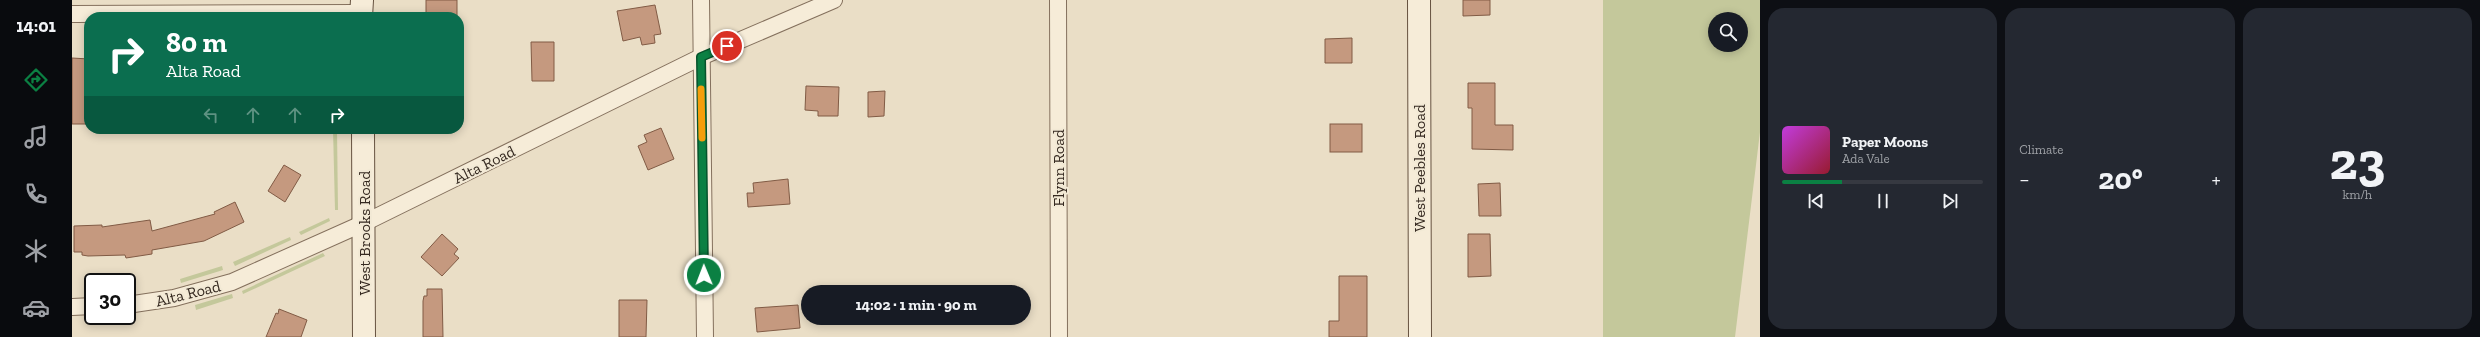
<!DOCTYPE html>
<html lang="en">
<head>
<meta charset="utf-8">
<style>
	:root { --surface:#171b24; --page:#242831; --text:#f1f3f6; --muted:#9ea1a6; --line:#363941; --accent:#0b8043 }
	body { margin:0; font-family:"Zilla Slab",serif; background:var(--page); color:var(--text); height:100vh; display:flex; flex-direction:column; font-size:15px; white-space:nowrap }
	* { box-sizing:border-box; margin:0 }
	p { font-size:13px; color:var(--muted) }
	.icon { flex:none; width:22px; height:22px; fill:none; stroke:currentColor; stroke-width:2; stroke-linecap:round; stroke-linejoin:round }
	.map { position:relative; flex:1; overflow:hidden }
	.details { display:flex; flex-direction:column; gap:8px; padding:8px; background:#0d0f14; width:720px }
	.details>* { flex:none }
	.top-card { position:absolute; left:12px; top:12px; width:380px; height:122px; border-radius:16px; box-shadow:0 2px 10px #0003; background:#0b6e4f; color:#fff; overflow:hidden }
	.tools { position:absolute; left:1636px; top:12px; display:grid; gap:8px }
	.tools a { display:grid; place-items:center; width:40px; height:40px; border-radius:50%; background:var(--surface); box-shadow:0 2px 10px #0003; font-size:20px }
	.speed { position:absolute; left:12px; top:273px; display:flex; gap:8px; font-size:20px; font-weight:700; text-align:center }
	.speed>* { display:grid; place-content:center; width:52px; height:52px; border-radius:50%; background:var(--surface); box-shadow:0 2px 10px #0003; line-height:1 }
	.speed .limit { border:2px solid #111; border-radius:6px; background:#fff; color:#111 }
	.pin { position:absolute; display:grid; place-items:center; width:34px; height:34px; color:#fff; margin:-17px; border:2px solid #fff; border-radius:50%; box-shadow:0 1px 4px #0007 }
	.me { position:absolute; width:44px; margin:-22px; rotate:359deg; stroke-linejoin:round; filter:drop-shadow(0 0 3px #0008) }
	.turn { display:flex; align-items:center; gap:14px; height:84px; padding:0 16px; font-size:18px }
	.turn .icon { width:52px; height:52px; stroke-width:2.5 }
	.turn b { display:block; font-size:28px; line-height:34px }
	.lanes { display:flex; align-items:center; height:38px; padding:0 16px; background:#0003; justify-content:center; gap:20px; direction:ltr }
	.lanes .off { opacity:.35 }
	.big { font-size:30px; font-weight:800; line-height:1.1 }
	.details .widget { flex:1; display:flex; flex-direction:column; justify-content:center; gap:6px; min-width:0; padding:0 14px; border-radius:16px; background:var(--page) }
	.details .dial { align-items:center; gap:0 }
	.dial b { font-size:52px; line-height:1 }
	.song { display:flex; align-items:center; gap:12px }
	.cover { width:48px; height:48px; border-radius:6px; background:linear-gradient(135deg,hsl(290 70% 55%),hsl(350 70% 35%)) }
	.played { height:4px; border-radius:2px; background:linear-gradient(90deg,var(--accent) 30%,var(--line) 30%) }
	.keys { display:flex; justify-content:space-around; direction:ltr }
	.heat { display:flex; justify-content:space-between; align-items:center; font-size:22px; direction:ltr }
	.details .tiles { flex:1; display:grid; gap:8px; grid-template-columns:repeat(3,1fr) }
	.trip { position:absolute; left:729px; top:285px; width:230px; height:40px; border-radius:20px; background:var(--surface); box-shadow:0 2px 10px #0003; font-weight:800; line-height:40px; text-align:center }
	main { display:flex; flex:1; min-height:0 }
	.tab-bar { display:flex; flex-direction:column; width:72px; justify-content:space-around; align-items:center; background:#090b0e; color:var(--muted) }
	.tab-bar .icon { width:28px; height:28px }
	.tab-bar .selected { color:var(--accent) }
	.tab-bar b { font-size:18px; color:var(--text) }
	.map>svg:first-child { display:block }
</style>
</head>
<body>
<main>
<nav class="tab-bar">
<b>14:01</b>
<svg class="icon selected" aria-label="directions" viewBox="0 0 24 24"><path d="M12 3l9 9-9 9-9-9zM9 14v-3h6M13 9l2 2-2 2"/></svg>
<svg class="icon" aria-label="music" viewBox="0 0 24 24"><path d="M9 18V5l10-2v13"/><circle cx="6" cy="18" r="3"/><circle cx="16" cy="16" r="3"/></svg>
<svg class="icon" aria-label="phone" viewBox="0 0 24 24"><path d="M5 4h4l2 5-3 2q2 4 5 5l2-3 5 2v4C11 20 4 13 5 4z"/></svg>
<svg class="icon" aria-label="climate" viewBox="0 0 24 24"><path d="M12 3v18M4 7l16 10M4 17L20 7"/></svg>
<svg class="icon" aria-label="car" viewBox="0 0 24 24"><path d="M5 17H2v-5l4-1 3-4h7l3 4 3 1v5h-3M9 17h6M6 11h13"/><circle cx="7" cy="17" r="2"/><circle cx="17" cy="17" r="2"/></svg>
</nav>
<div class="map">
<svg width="1688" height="337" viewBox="0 0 1688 337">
	<rect width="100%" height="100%" fill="#eadec6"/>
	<g fill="#c4c89b" fill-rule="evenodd">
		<path d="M 1531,0 L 1688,0 L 1688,132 L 1663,337 L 1531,337 ZM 1643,19 L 1669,19 L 1669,45 L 1643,45 Z"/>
		<path d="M 261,129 L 265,129 L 266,210 L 263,210 Z"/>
		<path d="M 257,218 L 258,221 L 229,235 L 227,232 Z"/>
		<path d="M 218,237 L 219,240 L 163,266 L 161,262 Z"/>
		<path d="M 251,253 L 253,256 L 171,294 L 170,291 Z"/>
		<path d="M 150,266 L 151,270 L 109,283 L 108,279 Z"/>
		<path d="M 160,294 L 161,298 L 124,310 L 123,305 Z"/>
	</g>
	<g fill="#c5997f" stroke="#815b45">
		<rect x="354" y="0" width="31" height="17"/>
		<path d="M 1391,0 L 1418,0 L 1418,15 L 1391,16 Z"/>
		<path d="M 583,5 L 589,34 L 582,35 L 583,43 L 570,45 L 568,37 L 551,41 L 545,11 Z"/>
		<path d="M 1280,38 L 1280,63 L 1253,63 L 1253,39 Z"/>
		<path d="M 459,42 L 482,42 L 482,81 L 460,81 Z"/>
		<path d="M 0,58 L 17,59 L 17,124 L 0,124 Z"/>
		<path d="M 1396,83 L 1423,83 L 1423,125 L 1441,125 L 1441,150 L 1400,149 L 1400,108 L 1396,108 Z"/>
		<path d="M 734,86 L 767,87 L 766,116 L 746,116 L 746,111 L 733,110 Z"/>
		<path d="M 813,91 L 812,116 L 796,117 L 796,92 Z"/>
		<rect x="1258" y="124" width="32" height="28"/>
		<path d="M 589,128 L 602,159 L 576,170 L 566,146 L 575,142 L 572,135 Z"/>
		<path d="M 212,165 L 229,175 L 213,202 L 196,191 Z"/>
		<path d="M 716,179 L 718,204 L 676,207 L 675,193 L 682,193 L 681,183 Z"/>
		<path d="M 1428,183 L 1429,216 L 1407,216 L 1406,184 Z"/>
		<path d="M 163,202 L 172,222 L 132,241 L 80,250 L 80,254 L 54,258 L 53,255 L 16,256 L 10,255 L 10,252 L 2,252 L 2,226 L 30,225 L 30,227 L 78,220 L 80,231 L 143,214 L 142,212 Z"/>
		<path d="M 370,234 L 386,249 L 382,254 L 387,258 L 370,276 L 349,257 Z"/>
		<path d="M 1396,234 L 1418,234 L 1419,276 L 1396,277 Z"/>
		<path d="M 1267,276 L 1295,276 L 1295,337 L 1257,337 L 1257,321 L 1267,321 Z"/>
		<path d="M 355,289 L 370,289 L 371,337 L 351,337 L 351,301 L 352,296 L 355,296 Z"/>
		<path d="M 547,300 L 575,300 L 574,337 L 547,337 Z"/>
		<path d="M 726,305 L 728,328 L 685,332 L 683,308 Z"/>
		<path d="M 207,309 L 235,320 L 229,337 L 194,337 L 204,313 L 206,314 Z"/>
	</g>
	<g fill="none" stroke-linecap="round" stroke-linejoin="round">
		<defs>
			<g id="street">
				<path d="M 629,0 L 633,337"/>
				<path d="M 986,0 L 987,337"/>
				<path d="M 0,14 L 289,13"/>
				<path d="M 55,305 L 102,298 L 160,282 L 292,223 L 629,57 L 762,0"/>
				<path d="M 0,307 L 21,306"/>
			</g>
			<g id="secondary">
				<path d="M 1347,0 L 1348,337"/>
				<path d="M 289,17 L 290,0"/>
				<path d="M 291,129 L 292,337"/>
			</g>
		</defs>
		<use href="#street" stroke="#84705d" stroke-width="18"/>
		<use href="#secondary" stroke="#665240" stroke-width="24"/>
		<use href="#street" stroke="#f6ecd8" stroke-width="16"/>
		<use href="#secondary" stroke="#f6ecd8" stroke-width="22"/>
	</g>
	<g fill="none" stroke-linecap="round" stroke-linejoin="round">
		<defs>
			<path id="route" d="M 632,275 L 629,57 L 655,46"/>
		</defs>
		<use href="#route" stroke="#07532c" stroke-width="10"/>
		<use href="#route" stroke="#0b8043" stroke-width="7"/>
		<path stroke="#f59e0b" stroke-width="7" d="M 629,89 L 630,138"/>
	</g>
	<g text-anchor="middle" stroke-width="4" stroke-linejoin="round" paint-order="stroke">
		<g font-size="16" fill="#352920" stroke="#f2e9d5">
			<text transform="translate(412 164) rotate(-26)" y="6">Alta Road</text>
			<text transform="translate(986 168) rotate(-90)" y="6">Flynn Road</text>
			<text transform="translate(1347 168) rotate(-90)" y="6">West Peebles Road</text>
			<text transform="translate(292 233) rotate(-90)" y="6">West Brooks Road</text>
			<text transform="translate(116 293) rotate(-14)" y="6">Alta Road</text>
		</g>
	</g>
</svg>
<div class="tools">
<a><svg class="icon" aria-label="search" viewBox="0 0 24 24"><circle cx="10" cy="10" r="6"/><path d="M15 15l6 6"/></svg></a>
</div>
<div class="speed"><div class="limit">30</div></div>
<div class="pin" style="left:655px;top:46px;background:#d93025"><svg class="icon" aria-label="arrive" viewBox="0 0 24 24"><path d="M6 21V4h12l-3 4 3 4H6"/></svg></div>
<svg class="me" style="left:632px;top:275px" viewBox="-20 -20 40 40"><circle r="17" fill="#0b8043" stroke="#fff" stroke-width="3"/><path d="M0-11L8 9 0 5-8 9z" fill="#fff"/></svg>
<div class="trip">14:02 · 1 min · 90 m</div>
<div class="top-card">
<div class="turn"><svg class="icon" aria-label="right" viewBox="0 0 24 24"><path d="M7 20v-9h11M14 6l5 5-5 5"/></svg><div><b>80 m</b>Alta Road</div></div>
<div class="lanes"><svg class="icon off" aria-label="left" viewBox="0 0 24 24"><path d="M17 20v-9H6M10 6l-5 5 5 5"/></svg><svg class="icon off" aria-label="ahead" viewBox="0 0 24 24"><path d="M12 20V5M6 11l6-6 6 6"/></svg><svg class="icon off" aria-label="ahead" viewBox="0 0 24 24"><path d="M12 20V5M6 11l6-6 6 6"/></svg><svg class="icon" aria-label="right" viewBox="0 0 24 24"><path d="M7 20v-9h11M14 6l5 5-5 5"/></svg></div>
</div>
</div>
<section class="details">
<div class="tiles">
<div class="widget">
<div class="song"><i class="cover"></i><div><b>Paper Moons</b><p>Ada Vale</p></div></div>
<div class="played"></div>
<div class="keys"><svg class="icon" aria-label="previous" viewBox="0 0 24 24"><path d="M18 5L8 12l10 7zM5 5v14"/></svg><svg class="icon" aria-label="pause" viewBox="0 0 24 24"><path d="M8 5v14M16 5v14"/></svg><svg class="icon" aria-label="next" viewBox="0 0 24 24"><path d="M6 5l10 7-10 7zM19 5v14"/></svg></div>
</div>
<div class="widget"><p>Climate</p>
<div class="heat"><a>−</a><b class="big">20°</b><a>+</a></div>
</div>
<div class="widget dial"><b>23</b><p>km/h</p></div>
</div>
</section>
</main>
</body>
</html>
